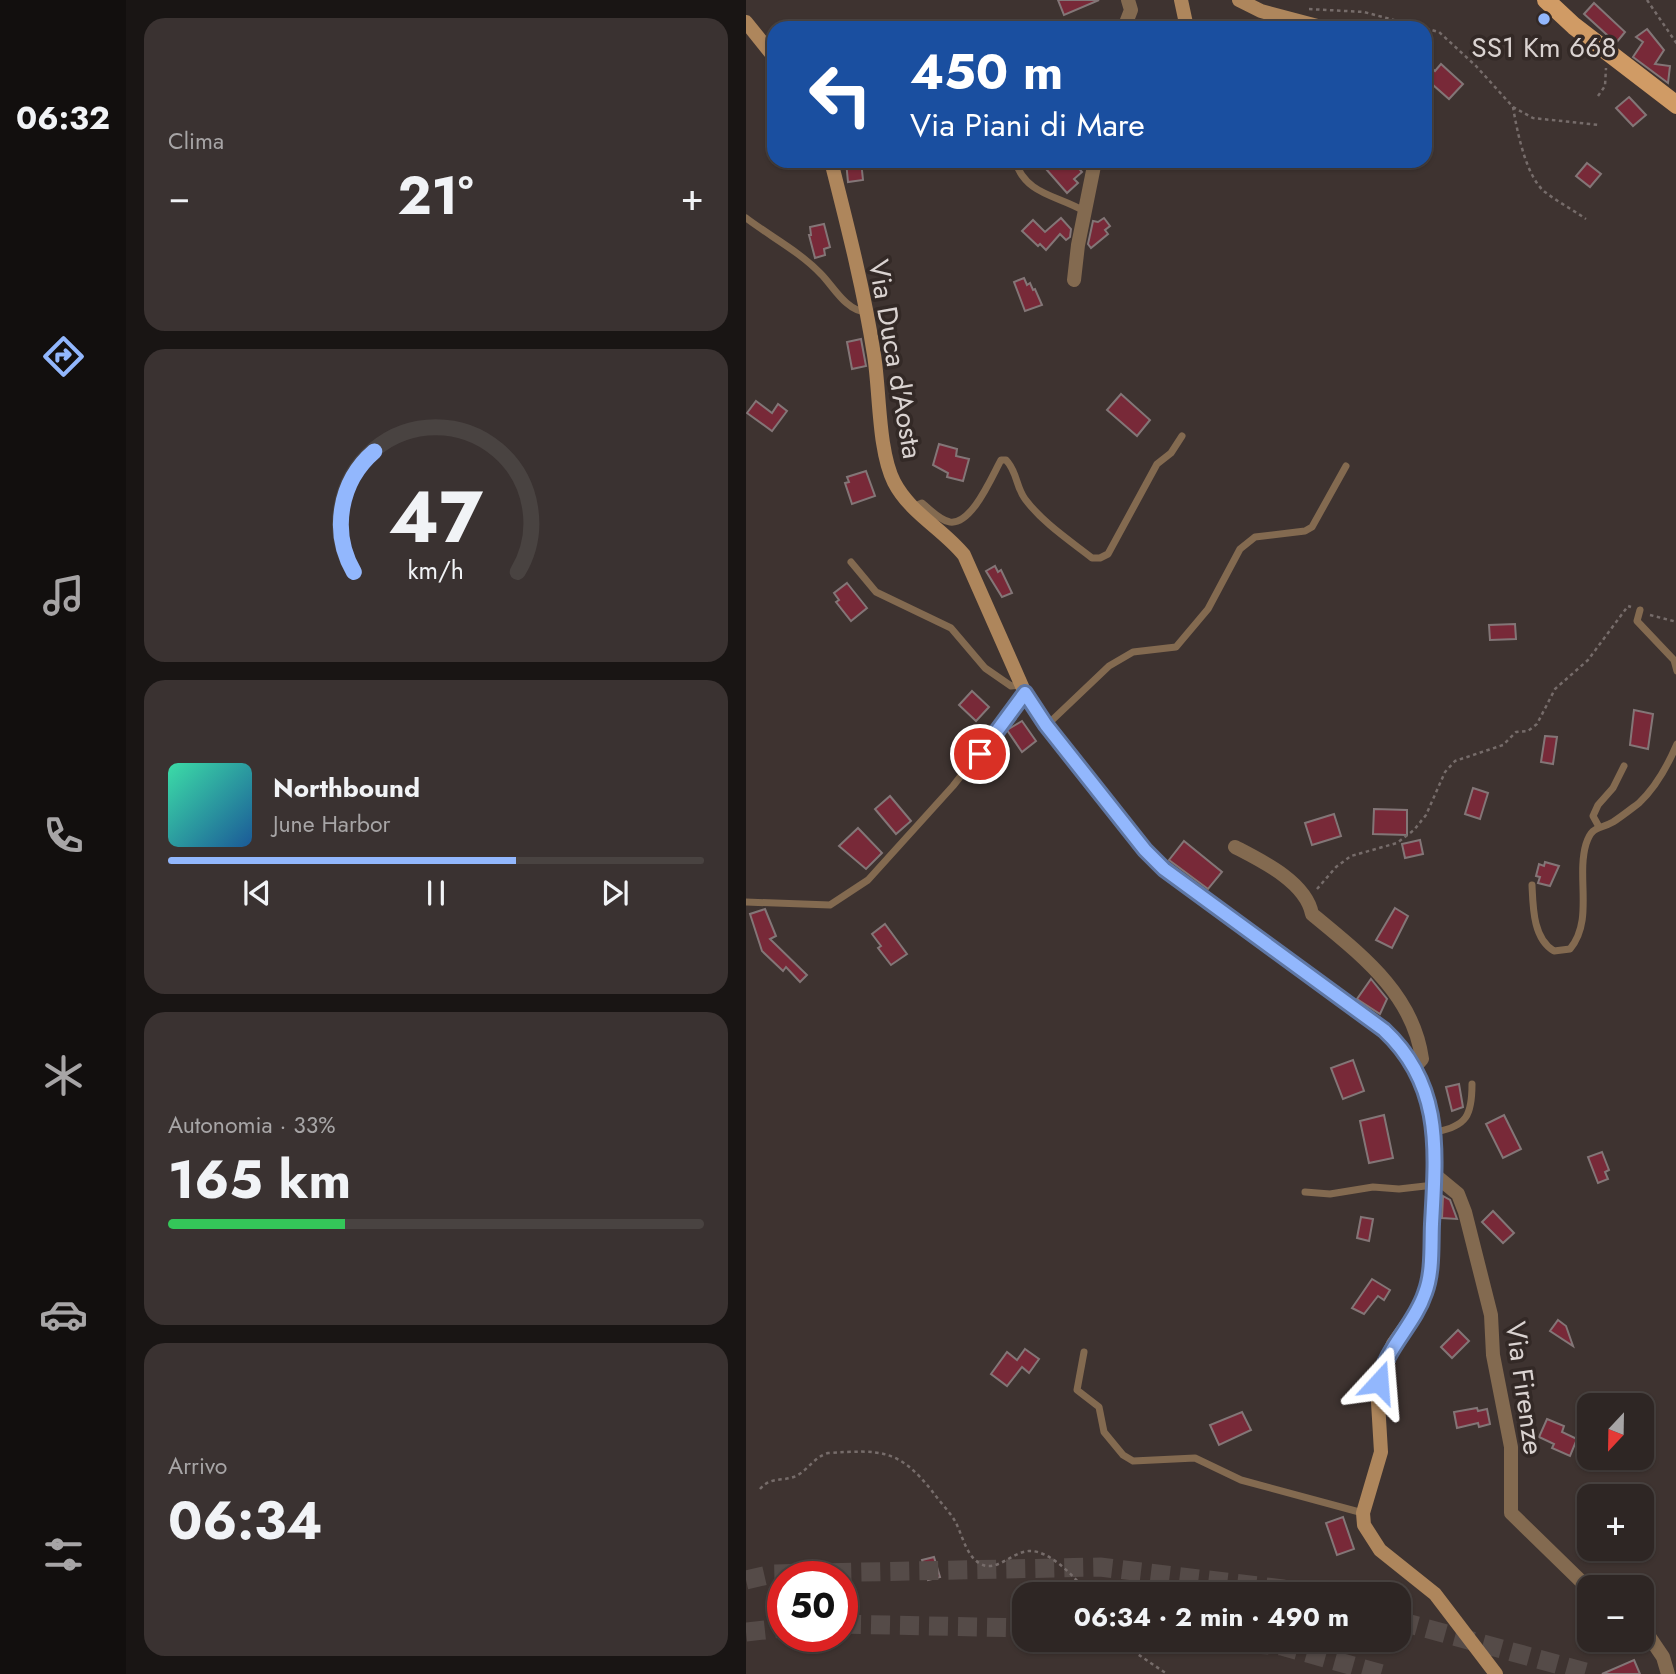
<!DOCTYPE html>
<html lang="it">
<head>
<meta charset="utf-8">
<style>
	:root { --surface:#2e2624; --page:#3a3231; --text:#f1f3f6; --muted:#a7a5a6; --line:#494341; --accent:#92b7fd }
	body { margin:0; font-family:Jost,sans-serif; background:var(--page); color:var(--text); height:100vh; display:flex; flex-direction:column; font-size:26px; white-space:nowrap }
	* { box-sizing:border-box; margin:0 }
	p { font-size:23px; color:var(--muted) }
	.icon { flex:none; width:38px; height:38px; fill:none; stroke:currentColor; stroke-width:2; stroke-linecap:round; stroke-linejoin:round }
	.map { position:relative; flex:1; overflow:hidden }
	.drawer { display:flex; flex-direction:column; gap:18px; padding:18px; background:#191514; width:620px }
	.drawer>* { flex:none }
	.top-card { position:absolute; left:21px; top:21px; width:665px; height:147px; border-radius:21px; box-shadow:0 2px 5px #0004,0 0 0 2px var(--line); background:#1a4fa0; color:#fff; overflow:hidden }
	.needle { width:46px; rotate:202deg }
	.controls { position:absolute; left:831px; top:1393px; display:grid; gap:14px }
	.controls a { display:grid; place-items:center; width:77px; height:77px; border-radius:14px; background:var(--surface); box-shadow:0 2px 5px #0004,0 0 0 2px var(--line); font-size:35px }
	.speed { position:absolute; left:21px; top:1561px; display:flex; gap:14px; font-size:35px; font-weight:700; text-align:center }
	.speed>* { display:grid; place-content:center; width:91px; height:91px; border-radius:50%; background:var(--surface); box-shadow:0 2px 5px #0004,0 0 0 2px var(--line); line-height:1 }
	.speed .limit { border:10px solid #d22; background:#fff; color:#111 }
	.pin { position:absolute; display:grid; place-items:center; width:60px; height:60px; color:#fff; margin:-30px; border:4px solid #fff; border-radius:50%; box-shadow:0 2px 7px #0007 }
	.me { position:absolute; width:77px; margin:-38px; rotate:19deg; stroke-linejoin:round; filter:drop-shadow(0 0 5px #0008) }
	.turn { display:flex; align-items:center; gap:24px; height:147px; padding:0 28px; font-size:32px }
	.turn .icon { width:91px; height:91px; stroke-width:2.5 }
	.turn b { display:block; font-size:49px; line-height:60px }
	.big { font-size:52px; font-weight:700; line-height:1.1 }
	.drawer .card { flex:1; display:flex; flex-direction:column; justify-content:center; gap:10px; min-width:0; padding:0 24px; border-radius:21px; background:var(--page) }
	.drawer .dial { align-items:center; gap:0 }
	.dial svg { height:182px; overflow:visible; fill:none; stroke:var(--line); stroke-width:7; stroke-linecap:round; text-anchor:middle }
	.dial text { fill:var(--text); stroke:none }
	.song { display:flex; align-items:center; gap:21px }
	.cover { width:84px; height:84px; border-radius:10px; background:linear-gradient(135deg,hsl(160 70% 55%),hsl(210 70% 35%)) }
	.played { height:7px; border-radius:4px; background:linear-gradient(90deg,var(--accent) 65%,var(--line) 65%) }
	.keys { display:flex; justify-content:space-around; direction:ltr }
	.heat { display:flex; justify-content:space-between; align-items:center; font-size:38px; direction:ltr }
	.charge { height:10px; border-radius:5px; background:linear-gradient(90deg,#34c759 33%,var(--line) 0) }
	.trip { position:absolute; left:266px; top:1582px; width:399px; height:70px; border-radius:21px; background:var(--surface); box-shadow:0 2px 5px #0004,0 0 0 2px var(--line); font-weight:700; line-height:70px; text-align:center }
	main { display:flex; flex:1; min-height:0 }
	.menu { display:flex; flex-direction:column; width:126px; justify-content:space-around; align-items:center; background:#120f0e; color:var(--muted) }
	.menu .icon { width:49px; height:49px }
	.menu .selected { color:var(--accent) }
	.menu b { font-size:32px; color:var(--text) }
	.map>svg:first-child { display:block }
</style>
</head>
<body>
<main>
<nav class="menu">
<b>06:32</b>
<svg class="icon selected" aria-label="directions" viewBox="0 0 24 24"><path d="M12 3l9 9-9 9-9-9zM9 14v-3h6M13 9l2 2-2 2"/></svg>
<svg class="icon" aria-label="music" viewBox="0 0 24 24"><path d="M9 18V5l10-2v13"/><circle cx="6" cy="18" r="3"/><circle cx="16" cy="16" r="3"/></svg>
<svg class="icon" aria-label="phone" viewBox="0 0 24 24"><path d="M5 4h4l2 5-3 2q2 4 5 5l2-3 5 2v4C11 20 4 13 5 4z"/></svg>
<svg class="icon" aria-label="climate" viewBox="0 0 24 24"><path d="M12 3v18M4 7l16 10M4 17L20 7"/></svg>
<svg class="icon" aria-label="car" viewBox="0 0 24 24"><path d="M5 17H2v-5l4-1 3-4h7l3 4 3 1v5h-3M9 17h6M6 11h13"/><circle cx="7" cy="17" r="2"/><circle cx="17" cy="17" r="2"/></svg>
<svg class="icon" aria-label="filters" viewBox="0 0 24 24"><path d="M4 7h16M4 17h16"/><circle cx="9" cy="7" r="2"/><circle cx="15" cy="17" r="2"/></svg>
</nav>
<section class="drawer">
<div class="card"><p>Clima</p>
<div class="heat"><a>−</a><b class="big">21°</b><a>+</a></div>
</div>
<div class="card dial"><svg viewBox="0 0 100 80">
<path d="M14 69A42 42 0 1 1 86 69"/>
<path d="M14 69A42 42 0 0 1 23 16" stroke="#92b7fd"/>
<text x="50" y="56" font-size="32" font-weight="700">47</text>
<text x="50" y="72" font-size="11">km/h</text>
</svg></div>
<div class="card">
<div class="song"><i class="cover"></i><div><b>Northbound</b><p>June Harbor</p></div></div>
<div class="played"></div>
<div class="keys"><svg class="icon" aria-label="previous" viewBox="0 0 24 24"><path d="M18 5L8 12l10 7zM5 5v14"/></svg><svg class="icon" aria-label="pause" viewBox="0 0 24 24"><path d="M8 5v14M16 5v14"/></svg><svg class="icon" aria-label="next" viewBox="0 0 24 24"><path d="M6 5l10 7-10 7zM19 5v14"/></svg></div>
</div>
<div class="card"><p>Autonomia · 33%</p><b class="big">165 km</b><div class="charge"></div></div>
<div class="card"><p>Arrivo</p><b class="big">06:34</b></div>
</section>
<div class="map">
<svg width="931" height="1674" viewBox="0 0 931 1674">
	<rect width="100%" height="100%" fill="#3e3330"/>
	<g fill="#782938" stroke="#837677" stroke-width="2">
		<path d="M 312,0 L 353,0 L 318,15 Z"/>
		<path d="M 848,3 L 879,32 L 870,43 L 838,14 Z"/>
		<path d="M 901,29 L 918,50 L 909,64 L 924,66 L 922,83 L 887,57 L 897,42 L 890,37 Z"/>
		<path d="M 679,62 L 689,71 L 695,64 L 717,84 L 703,99 L 687,85 L 679,95 Z"/>
		<path d="M 883,97 L 900,115 L 887,126 L 870,108 Z"/>
		<path d="M 100,161 L 115,161 L 117,180 L 102,182 Z"/>
		<path d="M 308,161 L 326,161 L 336,172 L 328,179 L 332,183 L 321,193 L 300,169 Z"/>
		<path d="M 841,163 L 855,174 L 844,187 L 830,176 Z"/>
		<path d="M 315,218 L 325,229 L 324,237 L 320,240 L 314,234 L 300,250 L 294,244 L 292,246 L 276,231 L 287,220 L 299,232 Z"/>
		<path d="M 358,218 L 364,226 L 359,230 L 362,234 L 345,248 L 342,244 L 347,221 L 352,222 Z"/>
		<path d="M 78,224 L 84,247 L 78,249 L 79,255 L 69,258 L 63,235 L 65,235 L 64,227 Z"/>
		<path d="M 278,278 L 281,285 L 284,283 L 287,290 L 289,289 L 296,305 L 279,311 L 268,282 Z"/>
		<path d="M 115,339 L 120,366 L 106,369 L 101,342 Z"/>
		<path d="M 375,394 L 404,420 L 391,436 L 361,410 Z"/>
		<path d="M 10,401 L 26,413 L 32,404 L 41,411 L 26,431 L 1,413 Z"/>
		<path d="M 193,444 L 211,449 L 210,456 L 223,459 L 217,481 L 201,477 L 202,473 L 187,465 Z"/>
		<path d="M 120,471 L 129,496 L 106,504 L 99,483 L 103,482 L 101,477 Z"/>
		<path d="M 249,566 L 252,572 L 255,570 L 266,593 L 256,597 L 240,571 Z"/>
		<path d="M 101,583 L 121,608 L 105,621 L 90,602 L 93,600 L 88,593 Z"/>
		<path d="M 769,624 L 770,639 L 744,640 L 743,625 Z"/>
		<path d="M 226,691 L 243,707 L 230,721 L 213,705 Z"/>
		<path d="M 888,710 L 907,714 L 902,749 L 884,745 Z"/>
		<path d="M 276,721 L 290,741 L 276,752 L 261,730 Z"/>
		<path d="M 799,736 L 811,737 L 807,764 L 795,762 Z"/>
		<path d="M 727,788 L 742,793 L 734,819 L 719,814 Z"/>
		<path d="M 144,796 L 165,821 L 150,834 L 129,809 Z"/>
		<path d="M 628,809 L 661,810 L 661,835 L 627,834 Z"/>
		<path d="M 588,814 L 595,836 L 566,845 L 559,823 Z"/>
		<path d="M 112,828 L 136,853 L 120,869 L 93,846 Z"/>
		<path d="M 674,840 L 677,854 L 659,858 L 656,844 Z"/>
		<path d="M 438,841 L 476,872 L 462,889 L 423,860 Z"/>
		<path d="M 799,862 L 813,866 L 804,886 L 792,883 L 794,877 L 790,876 L 793,864 L 798,866 Z"/>
		<path d="M 649,908 L 662,916 L 646,948 L 630,940 Z"/>
		<path d="M 19,909 L 30,936 L 24,939 L 61,975 L 54,982 L 40,967 L 37,971 L 16,951 L 4,914 Z"/>
		<path d="M 139,924 L 161,954 L 145,965 L 132,948 L 135,946 L 126,934 Z"/>
		<path d="M 625,979 L 641,999 L 634,1014 L 611,999 Z"/>
		<path d="M 607,1060 L 618,1091 L 597,1099 L 585,1068 Z"/>
		<path d="M 713,1084 L 717,1107 L 706,1111 L 700,1087 Z"/>
		<path d="M 638,1115 L 647,1158 L 623,1163 L 614,1121 Z"/>
		<path d="M 758,1115 L 775,1149 L 757,1158 L 740,1124 Z"/>
		<path d="M 856,1152 L 863,1170 L 859,1172 L 862,1179 L 852,1183 L 842,1157 Z"/>
		<path d="M 697,1196 L 704,1200 L 711,1219 L 696,1218 Z"/>
		<path d="M 747,1211 L 768,1233 L 757,1243 L 736,1222 Z"/>
		<path d="M 615,1217 L 627,1219 L 623,1241 L 611,1238 Z"/>
		<path d="M 626,1279 L 644,1290 L 638,1300 L 632,1296 L 618,1314 L 606,1308 Z"/>
		<path d="M 812,1320 L 820,1326 L 827,1346 L 804,1331 Z"/>
		<path d="M 712,1330 L 723,1341 L 706,1358 L 695,1347 Z"/>
		<path d="M 279,1349 L 293,1359 L 283,1373 L 276,1367 L 261,1386 L 245,1374 L 261,1352 L 271,1360 Z"/>
		<path d="M 731,1408 L 732,1411 L 741,1409 L 744,1424 L 733,1427 L 732,1423 L 711,1428 L 708,1412 Z"/>
		<path d="M 496,1412 L 505,1430 L 473,1445 L 464,1425 Z"/>
		<path d="M 801,1419 L 818,1426 L 816,1432 L 831,1439 L 824,1456 L 806,1448 L 808,1444 L 793,1437 Z"/>
		<path d="M 597,1517 L 608,1549 L 591,1555 L 580,1523 Z"/>
		<path d="M 188,1557 L 194,1577 L 182,1580 L 176,1560 Z"/>
		<path d="M 108,1615 L 112,1630 L 96,1634 L 96,1618 Z"/>
		<path d="M 888,1660 L 894,1674 L 856,1674 Z"/>
	</g>
	<g fill="none" stroke-linecap="round" stroke-linejoin="round">
		<g stroke="#554b48" stroke-width="19" stroke-dasharray="19 10" stroke-linecap="butt">
			<path d="M 0,1580 L 26,1574 L 354,1567 L 537,1589 L 557,1594"/>
			<path d="M 653,1621 L 847,1674"/>
			<path d="M 96,1624 L 278,1628"/>
			<path d="M 0,1632 L 37,1628"/>
			<path d="M 446,1640 L 536,1646 L 636,1674"/>
		</g>
		<g stroke="#766c6a" stroke-width="2.5" stroke-dasharray="3.5 3.5" stroke-linecap="butt">
			<path d="M 901,0 L 931,44"/>
			<path d="M 563,9 L 618,12 L 693,32 L 730,66 L 767,107 L 787,118 L 853,125"/>
			<path d="M 852,96 L 859,86 L 860,68"/>
			<path d="M 767,107 C 771,131 780,177 799,192 C 812,202 827,210 840,219"/>
			<path d="M 904,615 L 931,622"/>
			<path d="M 571,889 L 590,867 L 605,856 L 651,843 L 668,830 L 680,815 L 699,772 L 709,761 L 757,745 L 770,732 L 782,731 L 791,724 L 809,689 L 842,660 L 882,606 L 885,607"/>
			<path d="M 14,1489 C 25,1476 37,1482 50,1476 C 62,1470 68,1457 82,1453 C 134,1450 152,1448 186,1491 C 193,1501 203,1511 209,1521 C 216,1534 220,1555 233,1563 C 250,1574 265,1552 283,1551 C 304,1550 330,1578 342,1594"/>
			<path d="M 378,1640 L 390,1653 L 421,1674"/>
		</g>
		<g stroke="#836a50" stroke-width="7">
			<path d="M 269,161 C 280,195 311,195 338,211"/>
			<path d="M 606,161 L 607,162"/>
			<path d="M 0,218 C 25,237 53,251 75,274 C 87,286 100,311 120,312"/>
			<path d="M 167,507 L 176,503 C 185,510 193,520 204,522 C 226,525 246,476 255,460 L 260,460 C 271,471 270,487 279,499 C 297,523 323,540 346,558 L 354,558 L 362,554 L 411,464 L 425,453 L 436,436"/>
			<path d="M 105,562 L 130,592 L 205,628 L 239,668 L 265,686 L 274,685"/>
			<path d="M 894,610 L 891,621 L 928,660 L 931,671"/>
			<path d="M 301,725 L 363,666 L 387,652 L 430,647 L 462,609 L 494,549 L 509,537 L 559,531 L 566,527 L 600,466"/>
			<path d="M 852,825 L 847,816 L 852,805 L 867,788 L 878,766"/>
			<path d="M 786,885 C 787,907 787,939 808,951 L 824,949 C 848,920 830,878 840,844 C 846,825 853,830 867,822 C 875,817 885,809 893,803 C 910,787 922,765 931,744"/>
			<path d="M 0,902 L 84,905 L 122,880 L 207,786 L 279,694"/>
			<path d="M 690,1132 C 721,1126 726,1115 726,1084"/>
			<path d="M 559,1192 L 584,1194 L 627,1187 L 653,1189 L 688,1185"/>
			<path d="M 338,1352 L 331,1390 L 353,1407 L 358,1432 L 377,1455 L 387,1461 L 449,1458 L 495,1480 L 617,1513"/>
		</g>
		<g stroke="#836a50" stroke-width="14">
			<path d="M 378,28 L 385,10 L 382,0"/>
			<path d="M 328,280 L 332,245 L 349,161"/>
			<path d="M 489,847 C 516,861 560,882 566,914 C 614,954 667,993 676,1059 L 669,1067"/>
			<path d="M 689,1175 L 712,1194 L 719,1212 L 745,1315 L 747,1355 L 765,1447 L 765,1513 L 844,1590"/>
			<path d="M 896,1626 L 917,1657 L 922,1674"/>
		</g>
		<g stroke="#ae865c" stroke-width="14">
			<path d="M 435,0 L 441,28"/>
			<path d="M 493,0 L 515,11 L 579,28"/>
			<path d="M 0,22 L 28,57"/>
			<path d="M 85,161 C 101,224 118,290 128,355 C 134,392 132,450 148,482 C 164,513 197,529 218,555 L 279,693 L 290,710 L 399,850 L 418,869 L 638,1030 L 669,1067 L 684,1107 L 689,1132 L 689,1175 L 683,1276 L 676,1303 L 647,1344 L 635,1371 L 632,1402 L 635,1452 L 617,1513 L 618,1525 L 634,1550 L 689,1594 L 750,1674"/>
		</g>
		<path stroke="#d09b65" stroke-width="18" d="M 800,0 L 828,26 L 931,105"/>
	</g>
	<g fill="none" stroke-linecap="round" stroke-linejoin="round">
		<defs>
			<path id="route" d="M 234,754 L 279,693 L 300,725 L 399,850 L 418,869 L 638,1030 C 697,1085 690,1150 686,1224 C 685,1246 687,1272 679,1293 C 668,1326 640,1347 633,1382"/>
		</defs>
		<use href="#route" stroke="#5f77a4" stroke-width="18"/>
		<use href="#route" stroke="#92b7fd" stroke-width="12"/>
	</g>
	<circle fill="#92b7fd" stroke="#332926" stroke-width="2.5" cx="798" cy="19" r="7"/>
	<g text-anchor="middle" stroke-width="7" stroke-linejoin="round" paint-order="stroke">
		<g font-size="28" fill="#dad3d1" stroke="#332926">
			<text x="798" y="57">SS1 Km 668</text>
		</g>
		<g font-size="28" fill="#dad3d1" stroke="#332926">
			<text transform="translate(150 359) rotate(80)" y="10">Via Duca d'Aosta</text>
			<text transform="translate(779 1388) rotate(82)" y="10">Via Firenze</text>
		</g>
	</g>
</svg>
<div class="controls">
<a><svg class="needle" viewBox="-14 -14 28 28"><path d="M0-13l5 13h-10z" fill="#e53935"/><path d="M0 13l5-13h-10z" fill="#a7a5a6"/></svg></a>
<a>+</a>
<a>−</a>
</div>
<div class="speed"><div class="limit">50</div></div>
<div class="pin" style="left:234px;top:754px;background:#d93025"><svg class="icon" aria-label="arrive" viewBox="0 0 24 24"><path d="M6 21V4h12l-3 4 3 4H6"/></svg></div>
<svg class="me" style="left:633px;top:1382px" viewBox="-20 -20 40 40"><path d="M0-17L14 15 0 8-14 15z" fill="#92b7fd" stroke="#fff" stroke-width="4"/></svg>
<div class="trip">06:34 · 2 min · 490 m</div>
<div class="top-card">
<div class="turn"><svg class="icon" aria-label="left" viewBox="0 0 24 24"><path d="M17 20v-9H6M10 6l-5 5 5 5"/></svg><div><b>450 m</b>Via Piani di Mare</div></div>
</div>
</div>
</main>
</body>
</html>
